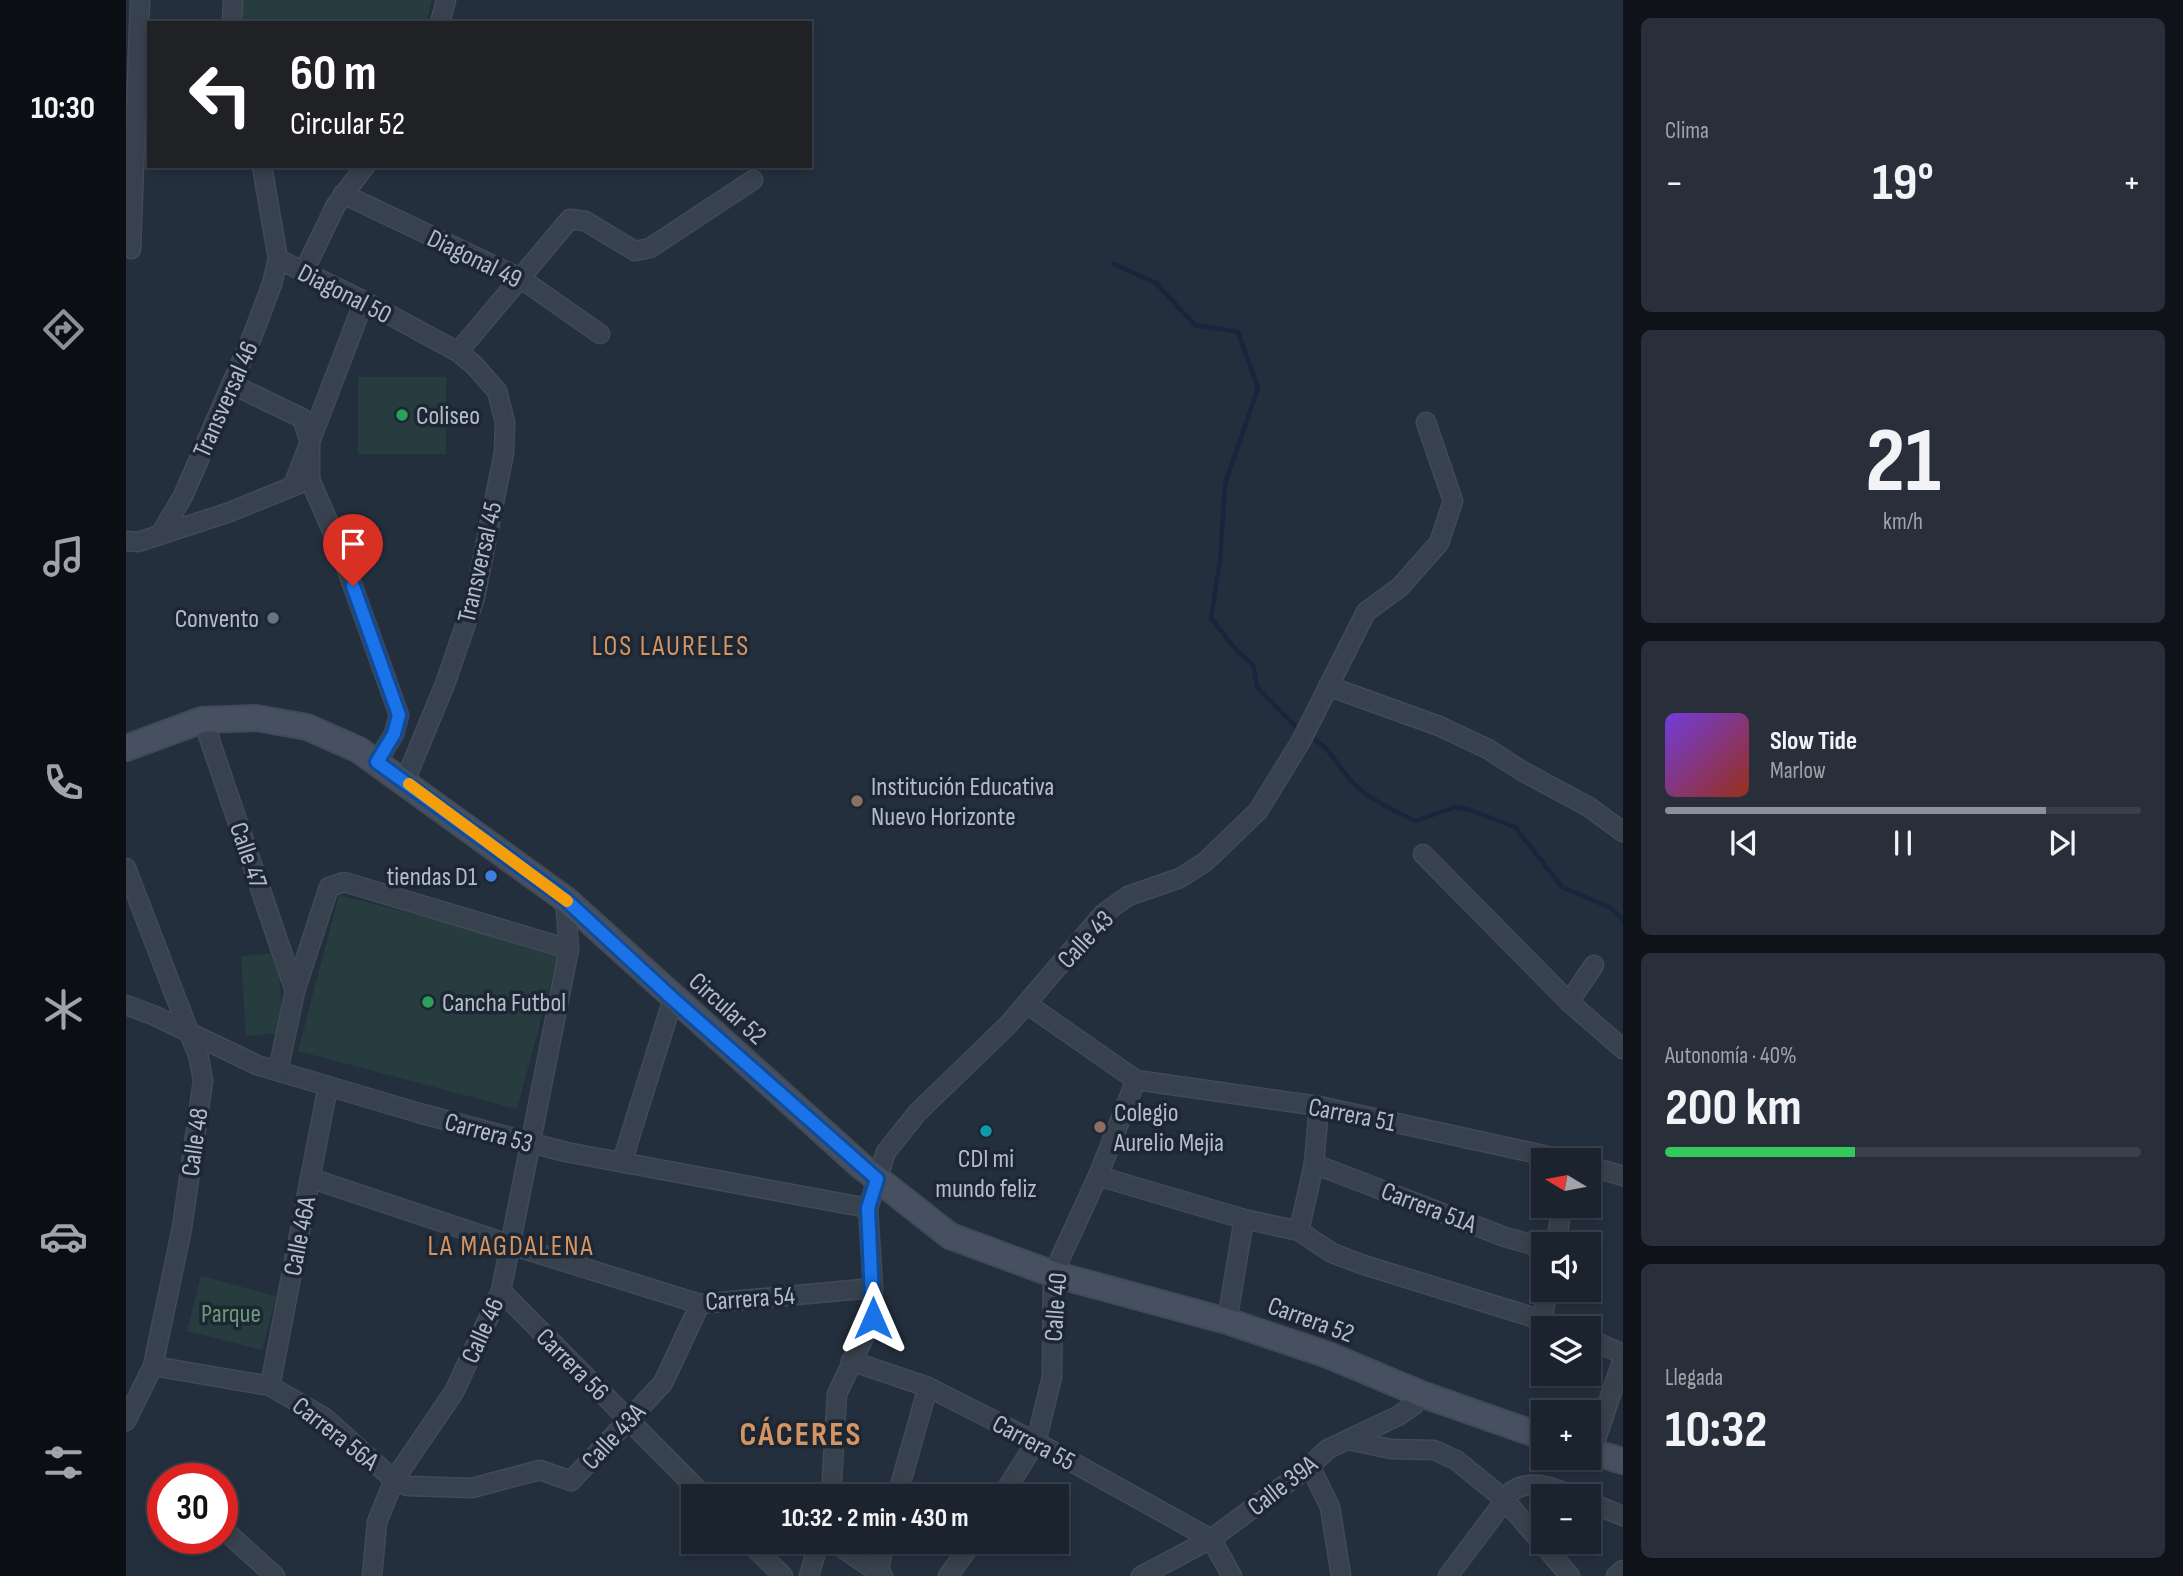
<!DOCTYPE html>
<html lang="es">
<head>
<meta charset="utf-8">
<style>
	:root { --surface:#1b232e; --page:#282f3a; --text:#f1f3f6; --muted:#a0a4aa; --line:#39404a; --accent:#8c9099 }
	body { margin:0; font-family:"Sofia Sans Condensed",sans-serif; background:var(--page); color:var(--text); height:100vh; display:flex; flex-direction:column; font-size:26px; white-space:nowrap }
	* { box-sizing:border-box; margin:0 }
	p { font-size:23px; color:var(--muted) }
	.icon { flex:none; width:38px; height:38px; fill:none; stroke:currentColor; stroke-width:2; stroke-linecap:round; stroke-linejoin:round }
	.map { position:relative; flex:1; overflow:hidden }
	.panel { display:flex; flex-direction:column; gap:18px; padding:18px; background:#0f1319; width:560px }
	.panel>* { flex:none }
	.guide { position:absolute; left:21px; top:21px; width:665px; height:147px; border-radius:0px; box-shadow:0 4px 10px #0003,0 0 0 2px var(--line); background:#202124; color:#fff; overflow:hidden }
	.needle { width:46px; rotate:280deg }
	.buttons { position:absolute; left:1405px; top:1148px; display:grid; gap:14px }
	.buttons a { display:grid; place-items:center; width:70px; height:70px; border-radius:0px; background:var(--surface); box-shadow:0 4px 10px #0003,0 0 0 2px var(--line); font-size:35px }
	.speed { position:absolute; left:21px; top:1463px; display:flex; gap:14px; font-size:35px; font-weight:700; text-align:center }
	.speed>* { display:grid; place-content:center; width:91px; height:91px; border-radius:50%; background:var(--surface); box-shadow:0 4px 10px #0003,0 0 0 2px var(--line); line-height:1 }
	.speed .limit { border:10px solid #d22; background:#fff; color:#111 }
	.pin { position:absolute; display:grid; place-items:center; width:60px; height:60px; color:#fff; margin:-72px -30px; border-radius:50% 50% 50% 0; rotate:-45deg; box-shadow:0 0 7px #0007 }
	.pin .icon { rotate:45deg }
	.me { position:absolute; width:77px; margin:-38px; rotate:0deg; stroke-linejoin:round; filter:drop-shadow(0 0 5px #0008) }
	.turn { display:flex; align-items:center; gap:24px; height:147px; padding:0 28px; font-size:32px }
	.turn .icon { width:91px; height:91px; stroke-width:2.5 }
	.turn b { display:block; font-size:49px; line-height:60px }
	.big { font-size:52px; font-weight:700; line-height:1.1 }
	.panel .card { flex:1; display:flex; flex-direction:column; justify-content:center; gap:10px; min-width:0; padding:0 24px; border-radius:10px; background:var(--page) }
	.panel .dial { align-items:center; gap:0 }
	.dial b { font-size:91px; line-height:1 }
	.song { display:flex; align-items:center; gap:21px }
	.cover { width:84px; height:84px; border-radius:10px; background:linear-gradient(135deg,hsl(260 70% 55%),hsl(10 70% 35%)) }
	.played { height:7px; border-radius:4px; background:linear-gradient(90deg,var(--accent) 80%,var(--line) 80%) }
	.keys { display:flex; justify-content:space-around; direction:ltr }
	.heat { display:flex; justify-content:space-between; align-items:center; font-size:38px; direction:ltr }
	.charge { height:10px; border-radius:5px; background:linear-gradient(90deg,#34c759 40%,var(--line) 0) }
	.trip { position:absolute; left:555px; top:1484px; width:388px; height:70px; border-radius:0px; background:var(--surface); box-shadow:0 4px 10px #0003,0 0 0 2px var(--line); font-weight:700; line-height:70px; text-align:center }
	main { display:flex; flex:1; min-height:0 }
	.tabs { display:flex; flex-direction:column; width:126px; justify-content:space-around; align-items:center; background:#0b0e12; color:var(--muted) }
	.tabs .icon { width:49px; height:49px }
	.tabs .selected { color:var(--accent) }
	.tabs b { font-size:32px; color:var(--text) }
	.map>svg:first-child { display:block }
</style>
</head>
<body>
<main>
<nav class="tabs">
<b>10:30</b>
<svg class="icon selected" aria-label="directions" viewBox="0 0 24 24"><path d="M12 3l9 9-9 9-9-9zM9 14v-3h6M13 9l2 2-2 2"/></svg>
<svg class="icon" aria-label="music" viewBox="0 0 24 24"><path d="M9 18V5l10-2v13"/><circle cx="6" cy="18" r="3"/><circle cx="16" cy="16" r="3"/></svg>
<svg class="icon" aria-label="phone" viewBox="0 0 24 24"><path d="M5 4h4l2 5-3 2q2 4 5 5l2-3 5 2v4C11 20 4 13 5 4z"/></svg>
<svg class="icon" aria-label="climate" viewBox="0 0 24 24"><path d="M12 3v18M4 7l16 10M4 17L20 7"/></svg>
<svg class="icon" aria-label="car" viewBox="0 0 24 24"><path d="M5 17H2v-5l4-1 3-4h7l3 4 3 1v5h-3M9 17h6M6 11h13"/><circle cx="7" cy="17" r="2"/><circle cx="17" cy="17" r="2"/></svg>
<svg class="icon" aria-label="filters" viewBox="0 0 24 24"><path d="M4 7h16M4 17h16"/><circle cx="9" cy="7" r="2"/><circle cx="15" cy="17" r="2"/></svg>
</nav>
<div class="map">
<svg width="1497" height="1576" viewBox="0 0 1497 1576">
	<rect width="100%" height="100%" fill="#242f3e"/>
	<g fill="#263c3f">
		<path d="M 115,0 L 306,0 L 300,23 L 114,23 Z"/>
		<rect x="232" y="377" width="88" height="77"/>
		<path d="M 213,895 L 433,952 L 391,1109 L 172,1051 Z"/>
		<path d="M 152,953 L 157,1033 L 120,1036 L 115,956 Z"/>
		<path d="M 75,1276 L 150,1296 L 136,1350 L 61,1331 Z"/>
	</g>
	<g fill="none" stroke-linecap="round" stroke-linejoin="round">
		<g stroke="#17263c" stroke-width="4.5">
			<path d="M 988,264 L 1030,283 L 1069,325 L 1112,332 L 1132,388 L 1099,484 L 1094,560 L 1085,618 L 1111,651 L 1127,665 L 1131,687 L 1172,729"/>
			<path d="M 1183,736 C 1207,749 1211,767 1228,784 C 1242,799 1272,813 1290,821 L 1329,807 L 1344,810 L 1389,827 L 1436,887 L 1485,908 L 1497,920"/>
		</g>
		<defs>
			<g id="street">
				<path d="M 106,23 L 107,0"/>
				<path d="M 314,23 L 320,0"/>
				<path d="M 217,194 L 394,278 L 474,334"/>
				<path d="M 5,249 L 14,0"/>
				<path d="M 152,259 L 238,301 L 332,352 L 348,365 L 371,391 L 379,422 L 378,453 L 349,597 L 319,684 L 279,781"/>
				<path d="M 178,271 L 210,205 L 239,166"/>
				<path d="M 332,352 L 444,219 L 459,221 L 509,251 L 524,248 L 627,180"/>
				<path d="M 105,384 L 176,418 L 184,442 L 184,480 L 211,542 L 273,715 L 268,734 L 251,762"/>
				<path d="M 167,486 L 238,301"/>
				<path d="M 34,535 L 57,496 L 126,337 L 146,284 L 152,259 L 136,166"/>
				<path d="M 0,541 L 12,542 L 104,512 L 175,483"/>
				<path d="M 1202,686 L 1313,726 L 1362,749 L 1396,771 L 1463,807 L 1497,832"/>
				<path d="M 77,720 L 169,991"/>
				<path d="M 1297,854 L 1443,1002 L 1497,1049"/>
				<path d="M 0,868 L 73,1058 L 77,1081 L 56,1228 L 27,1366 L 0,1421"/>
				<path d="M 1443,1002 L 1468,965"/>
				<path d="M 901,1004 L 1010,1080 L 1193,1106 L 1440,1160"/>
				<path d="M 0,1005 L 27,1015 L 131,1065 L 293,1113 L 440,1152 L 742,1208"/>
				<path d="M 152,1071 L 169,991 L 203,887 L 218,882 L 443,949"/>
				<path d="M 496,1162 L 547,999"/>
				<path d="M 1188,1164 L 1379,1237 L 1418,1248"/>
				<path d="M 1463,1166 L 1497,1176"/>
				<path d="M 972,1176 L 1118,1219 L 1173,1231 L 1206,1253 L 1238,1265 L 1416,1320 L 1437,1328"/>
				<path d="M 184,1178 L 385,1245 L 574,1304 L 747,1288"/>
				<path d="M 1173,1231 L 1188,1164 L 1193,1106"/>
				<path d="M 1430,1244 L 1436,1206"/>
				<path d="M 375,1291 L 578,1496"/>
				<path d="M 1416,1320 L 1422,1290"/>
				<path d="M 1101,1321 L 1118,1219"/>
				<path d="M 1463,1339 L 1497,1354"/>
				<path d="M 725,1361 L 802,1387 L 910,1442 L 1085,1539 L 1106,1576"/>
				<path d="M 27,1366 L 144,1386 L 199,1418 L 268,1480 L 282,1486 L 346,1488 L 414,1470 L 445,1481 L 537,1383 L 574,1304"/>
				<path d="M 144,1386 L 202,1086"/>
				<path d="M 1222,1440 L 1265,1449 L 1308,1450 L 1330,1460 L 1378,1499 L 1444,1576"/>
				<path d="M 1466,1451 L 1497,1358"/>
				<path d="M 1184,1466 L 1204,1507 L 1215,1576"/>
				<path d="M 705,1496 L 711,1394 L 747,1318 L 747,1288 L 742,1208 L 760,1152 L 791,1113 L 882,1025 L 977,914 L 1002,896 L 1054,878 L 1079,862 L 1132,811 L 1175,741 L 1240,612 L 1274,587 L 1313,543 L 1327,501 L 1300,422"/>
				<path d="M 771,1496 L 802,1387"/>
				<path d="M 876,1496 L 910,1442 L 926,1377 L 927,1274 L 972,1176 L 1010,1080"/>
				<path d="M 1463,1502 L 1497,1516"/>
				<path d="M 96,1528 L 149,1576"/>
				<path d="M 623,1542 L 657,1576"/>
				<path d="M 708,1542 L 757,1576"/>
				<path d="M 752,1572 L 759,1542"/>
				<path d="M 246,1576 L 251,1522 L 268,1480 L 328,1392 L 375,1291 L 443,949 L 439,899"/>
				<path d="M 683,1576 L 693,1542"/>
				<path d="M 822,1576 L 847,1542"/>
				<path d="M 1015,1576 L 1085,1539 L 1184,1466 L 1202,1449 L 1272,1416 L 1288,1405 L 1295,1394"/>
				<path d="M 1322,1576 L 1386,1491 C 1407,1478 1427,1488 1448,1496"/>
				<path d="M 1490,1576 L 1497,1570"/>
			</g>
			<g id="secondary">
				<path d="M 0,748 L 76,720 L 130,718 L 181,727 L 233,750 L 439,899 L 735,1166 L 824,1236 L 927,1274 L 1101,1321 L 1202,1355 L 1295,1394 L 1418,1437"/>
				<path d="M 1463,1451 L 1497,1461"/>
			</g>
		</defs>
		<use href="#street" stroke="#414a57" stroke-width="21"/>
		<use href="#secondary" stroke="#414a57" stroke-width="28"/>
		<use href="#street" stroke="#38414e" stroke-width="18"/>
		<use href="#secondary" stroke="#465061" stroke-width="24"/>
	</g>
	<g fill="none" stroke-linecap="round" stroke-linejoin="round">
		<defs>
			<path id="route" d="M 227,586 L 273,715 L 268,734 L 251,762 L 439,899 L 547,999 L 751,1179 L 742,1208 L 747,1318"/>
		</defs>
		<use href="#route" stroke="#114b97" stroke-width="18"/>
		<use href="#route" stroke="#1a73e8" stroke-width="12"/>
		<path stroke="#f59e0b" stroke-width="12" d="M 283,784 L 441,901"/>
	</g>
	<g fill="#2e9e5b" stroke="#1d2633" stroke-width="2.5">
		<circle cx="276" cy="415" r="7"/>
		<circle cx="302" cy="1002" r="7"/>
	</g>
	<circle fill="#6b7280" stroke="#1d2633" stroke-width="2.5" cx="147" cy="618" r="7"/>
	<g fill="#8d6e63" stroke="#1d2633" stroke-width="2.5">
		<circle cx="731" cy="801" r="7"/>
		<circle cx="974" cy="1127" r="7"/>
	</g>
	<circle fill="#3f7fe0" stroke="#1d2633" stroke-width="2.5" cx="365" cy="876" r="7"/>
	<circle fill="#0f9aa8" stroke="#1d2633" stroke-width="2.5" cx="860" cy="1131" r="7"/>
	<g text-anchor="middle" stroke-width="7" stroke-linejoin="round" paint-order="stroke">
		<g font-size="26" fill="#b4bcc9" stroke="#1d2633">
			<text transform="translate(349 258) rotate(26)" y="9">Diagonal 49</text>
			<text transform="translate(219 293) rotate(27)" y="9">Diagonal 50</text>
			<text transform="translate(99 399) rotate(-66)" y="9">Transversal 46</text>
			<text transform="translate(353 562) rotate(-77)" y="9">Transversal 45</text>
			<text transform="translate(123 855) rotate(71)" y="9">Calle 47</text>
			<text transform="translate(959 939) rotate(-47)" y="9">Calle 43</text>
			<text transform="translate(602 1008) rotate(42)" y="9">Circular 52</text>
			<text transform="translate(1226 1114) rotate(11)" y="9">Carrera 51</text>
			<text transform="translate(363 1132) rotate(15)" y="9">Carrera 53</text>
			<text transform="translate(68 1142) rotate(-82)" y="9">Calle 48</text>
			<text transform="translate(1303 1207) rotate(21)" y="9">Carrera 51A</text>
			<text transform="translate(173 1236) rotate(-79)" y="9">Calle 46A</text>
			<text transform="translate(624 1298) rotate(-4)" y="9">Carrera 54</text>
			<text transform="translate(929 1307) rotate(-86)" y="9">Calle 40</text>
			<text transform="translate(1185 1319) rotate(20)" y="9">Carrera 52</text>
			<text transform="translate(356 1330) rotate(-66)" y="9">Calle 46</text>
			<text transform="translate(447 1364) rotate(45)" y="9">Carrera 56</text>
			<text transform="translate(210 1433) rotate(38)" y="9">Carrera 56A</text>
			<text transform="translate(487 1436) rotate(-47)" y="9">Calle 43A</text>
			<text transform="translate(908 1442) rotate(28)" y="9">Carrera 55</text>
			<text transform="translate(1156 1485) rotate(-38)" y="9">Calle 39A</text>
		</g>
		<g font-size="26" fill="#b4bcc9" stroke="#1d2633" text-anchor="start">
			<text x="290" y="424">Coliseo</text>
			<text x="133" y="627" text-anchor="end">Convento</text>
			<text x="745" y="795">Institución Educativa<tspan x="745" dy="30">Nuevo Horizonte</tspan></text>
			<text x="351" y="885" text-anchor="end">tiendas D1</text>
			<text x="316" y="1011">Cancha Futbol</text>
			<text x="988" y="1121">Colegio<tspan x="988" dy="30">Aurelio Mejia</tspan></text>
			<text x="860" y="1167" text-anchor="middle">CDI mi<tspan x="860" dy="30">mundo feliz</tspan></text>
		</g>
		<g font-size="26" fill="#6b9a76" stroke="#1d2633">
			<text x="105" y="1322">Parque</text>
		</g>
		<g font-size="28" letter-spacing="2" fill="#d59563" stroke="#1d2633">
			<text x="545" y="655">LOS LAURELES</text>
			<text x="385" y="1255">LA MAGDALENA</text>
		</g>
		<g font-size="33" font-weight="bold" letter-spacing="2" fill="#d59563" stroke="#1d2633">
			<text x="675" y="1445">CÁCERES</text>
		</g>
	</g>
</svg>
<div class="buttons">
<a><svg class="needle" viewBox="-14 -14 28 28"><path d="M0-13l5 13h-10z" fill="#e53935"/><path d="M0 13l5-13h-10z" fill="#a0a4aa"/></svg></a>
<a><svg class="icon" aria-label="sound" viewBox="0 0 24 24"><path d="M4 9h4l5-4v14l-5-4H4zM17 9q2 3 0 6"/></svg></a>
<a><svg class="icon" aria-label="layers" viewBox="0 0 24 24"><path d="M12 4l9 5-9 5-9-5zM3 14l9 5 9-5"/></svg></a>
<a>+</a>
<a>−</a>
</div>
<div class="speed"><div class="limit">30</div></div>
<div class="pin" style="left:227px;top:586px;background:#d93025"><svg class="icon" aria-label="arrive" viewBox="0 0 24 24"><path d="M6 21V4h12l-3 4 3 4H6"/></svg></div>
<svg class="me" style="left:747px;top:1318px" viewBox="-20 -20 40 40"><path d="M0-17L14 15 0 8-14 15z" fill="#1a73e8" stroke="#fff" stroke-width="4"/></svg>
<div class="trip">10:32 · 2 min · 430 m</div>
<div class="guide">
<div class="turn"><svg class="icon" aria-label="left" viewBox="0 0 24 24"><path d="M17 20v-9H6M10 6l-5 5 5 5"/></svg><div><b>60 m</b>Circular 52</div></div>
</div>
</div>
<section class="panel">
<div class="card"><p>Clima</p>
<div class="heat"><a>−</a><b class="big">19°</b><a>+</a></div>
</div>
<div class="card dial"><b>21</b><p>km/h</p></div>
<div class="card">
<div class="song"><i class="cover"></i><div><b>Slow Tide</b><p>Marlow</p></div></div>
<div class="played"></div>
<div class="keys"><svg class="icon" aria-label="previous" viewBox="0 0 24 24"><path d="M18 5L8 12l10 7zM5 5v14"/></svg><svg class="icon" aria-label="pause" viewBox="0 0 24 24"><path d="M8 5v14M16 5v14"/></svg><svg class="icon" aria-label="next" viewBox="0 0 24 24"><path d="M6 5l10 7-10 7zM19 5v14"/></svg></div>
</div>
<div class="card"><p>Autonomía · 40%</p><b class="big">200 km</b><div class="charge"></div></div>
<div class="card"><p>Llegada</p><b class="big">10:32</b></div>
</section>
</main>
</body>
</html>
